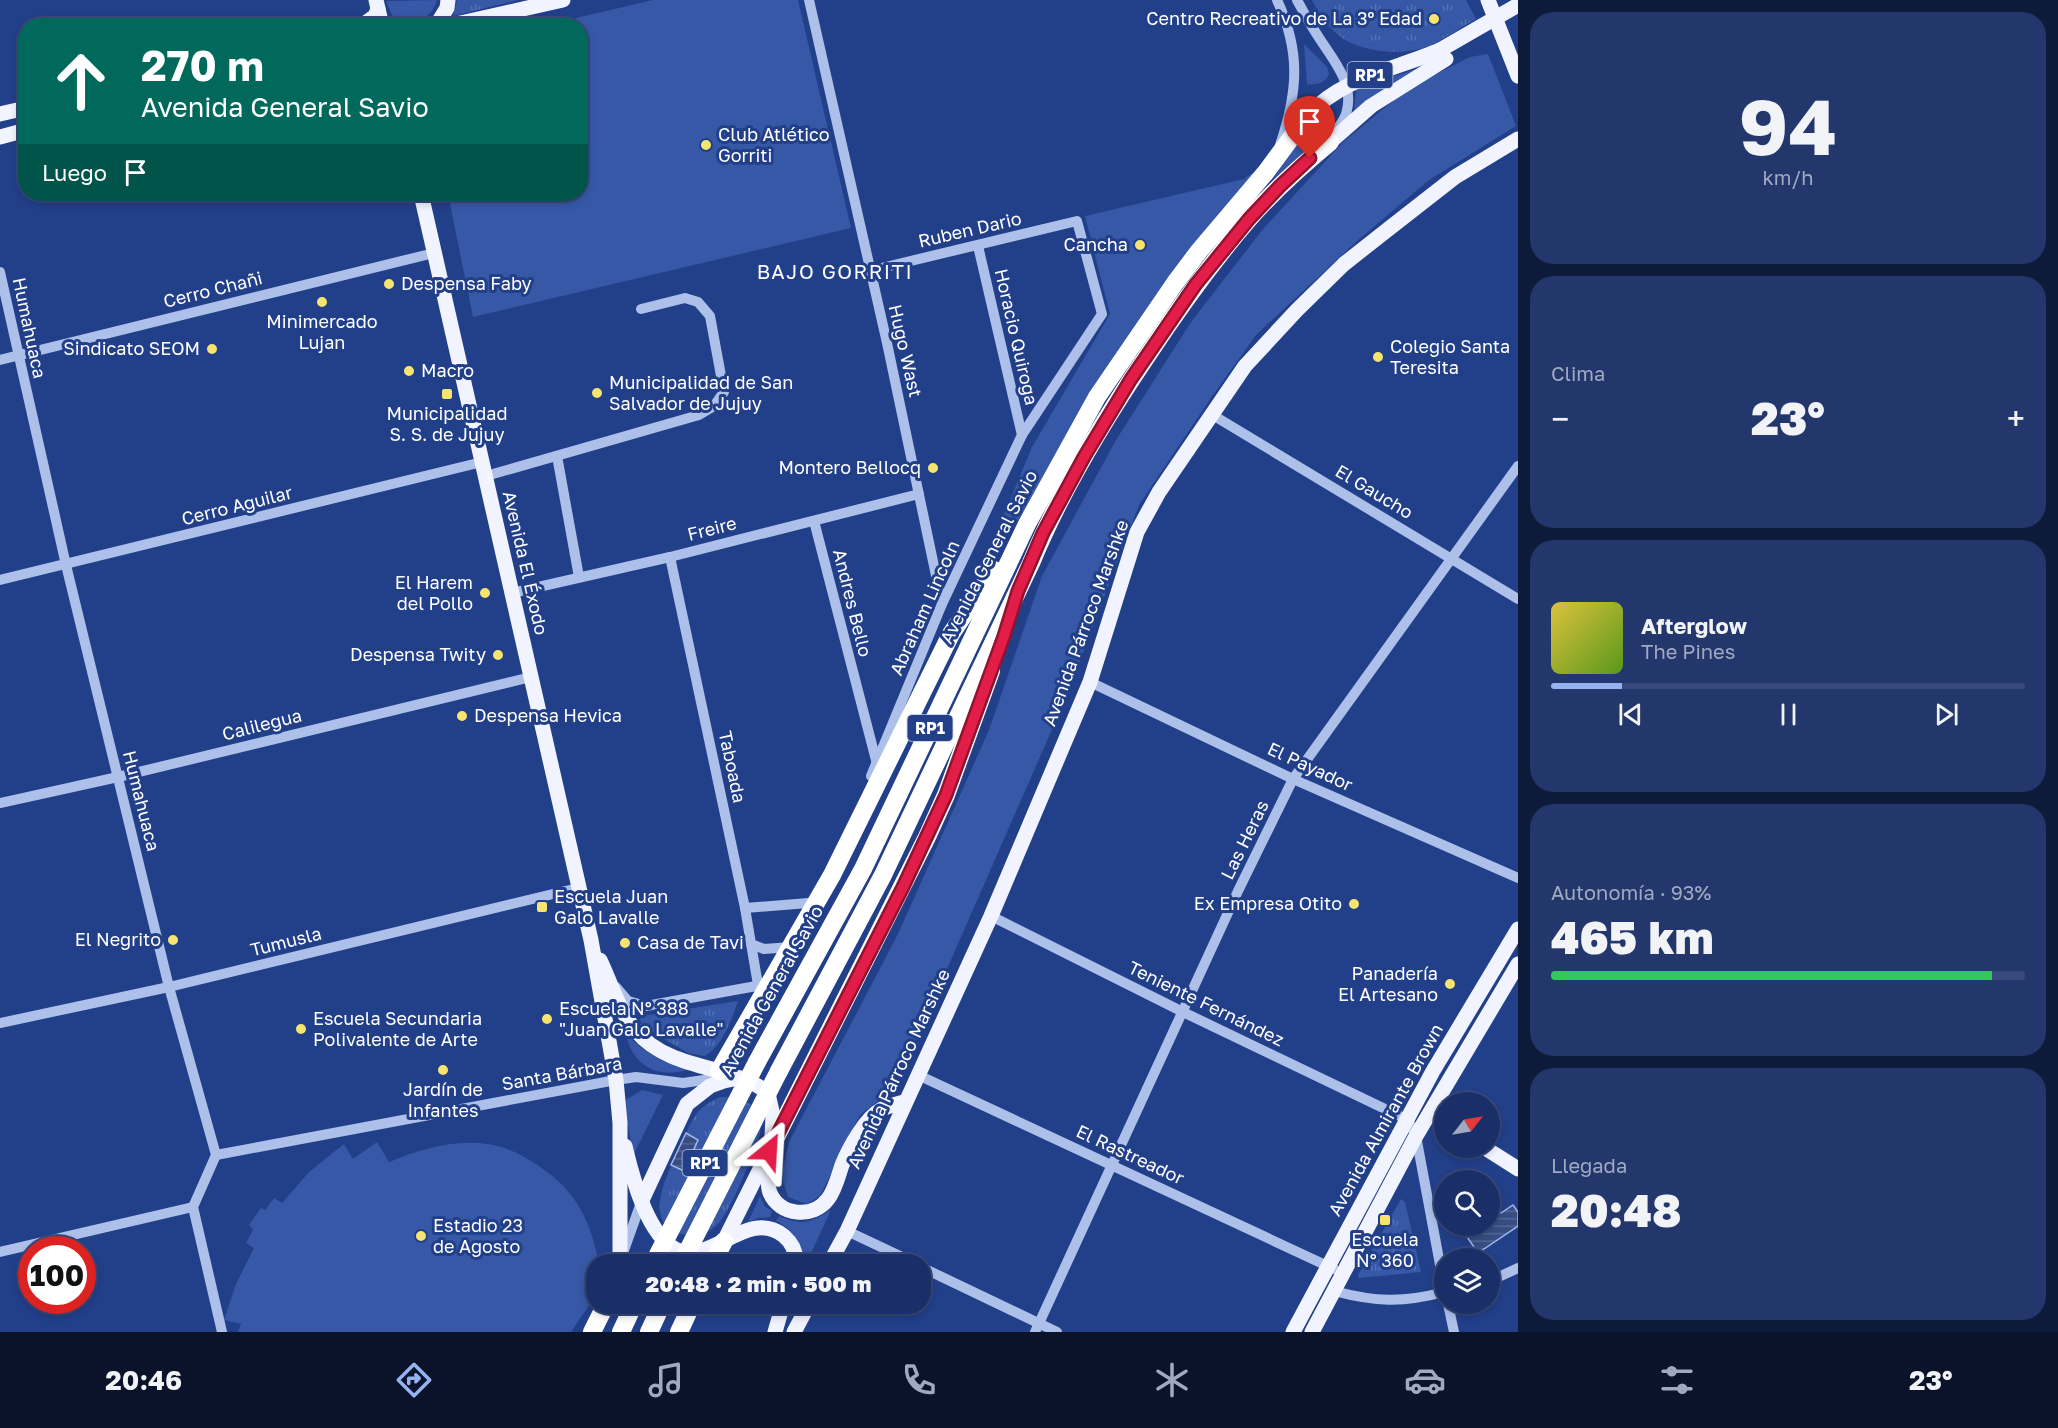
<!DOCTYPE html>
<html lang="es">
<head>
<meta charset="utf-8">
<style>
	:root { --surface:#1a2f67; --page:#23376d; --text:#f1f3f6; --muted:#9fa9c0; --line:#384a7b; --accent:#95b2f1 }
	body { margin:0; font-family:"Golos Text",sans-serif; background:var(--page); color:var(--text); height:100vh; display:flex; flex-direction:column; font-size:22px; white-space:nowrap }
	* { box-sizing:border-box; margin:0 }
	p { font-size:20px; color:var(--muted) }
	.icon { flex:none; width:33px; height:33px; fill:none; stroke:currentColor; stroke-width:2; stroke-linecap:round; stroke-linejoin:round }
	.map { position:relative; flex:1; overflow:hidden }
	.panel { display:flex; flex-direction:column; gap:12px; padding:12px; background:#0e1a39; width:540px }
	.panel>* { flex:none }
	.hud { position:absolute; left:18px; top:18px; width:570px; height:183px; border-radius:24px; box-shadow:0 3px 9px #0003,0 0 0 2px var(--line); background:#00695c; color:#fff; overflow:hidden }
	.needle { width:39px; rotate:59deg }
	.fabs { position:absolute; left:1434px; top:1092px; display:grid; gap:12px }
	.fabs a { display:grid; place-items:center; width:66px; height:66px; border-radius:50%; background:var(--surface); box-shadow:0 3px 9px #0003,0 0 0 2px var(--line); font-size:30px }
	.speed { position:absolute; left:18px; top:1236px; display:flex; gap:12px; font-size:30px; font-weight:700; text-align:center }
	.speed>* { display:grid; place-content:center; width:78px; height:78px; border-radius:50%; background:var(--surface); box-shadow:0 3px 9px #0003,0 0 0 2px var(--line); line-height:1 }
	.speed .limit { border:9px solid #d22; background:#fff; color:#111 }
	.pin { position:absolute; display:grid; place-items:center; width:51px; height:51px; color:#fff; margin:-62px -26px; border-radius:50% 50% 50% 0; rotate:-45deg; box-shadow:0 0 6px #0007 }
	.pin .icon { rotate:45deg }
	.me { position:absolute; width:66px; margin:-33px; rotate:27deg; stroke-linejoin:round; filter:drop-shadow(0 0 4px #0008) }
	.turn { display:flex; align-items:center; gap:21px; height:126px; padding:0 24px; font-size:27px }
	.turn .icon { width:78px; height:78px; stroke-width:2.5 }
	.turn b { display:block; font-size:42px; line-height:51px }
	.then { display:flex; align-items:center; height:57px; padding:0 24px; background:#0003; gap:12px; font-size:22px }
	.big { font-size:45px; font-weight:800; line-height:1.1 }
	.panel .card { flex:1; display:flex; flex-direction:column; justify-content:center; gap:9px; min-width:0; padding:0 21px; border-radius:24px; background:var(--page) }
	.panel .dial { align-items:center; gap:0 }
	.dial b { font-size:78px; line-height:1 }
	.song { display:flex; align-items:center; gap:18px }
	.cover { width:72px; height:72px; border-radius:9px; background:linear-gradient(135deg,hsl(50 70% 55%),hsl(90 70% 35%)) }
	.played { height:6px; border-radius:3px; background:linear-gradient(90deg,var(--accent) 15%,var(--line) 15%) }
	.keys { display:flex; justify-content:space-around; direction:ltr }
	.heat { display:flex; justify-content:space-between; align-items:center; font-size:33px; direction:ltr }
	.charge { height:9px; border-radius:4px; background:linear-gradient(90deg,#34c759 93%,var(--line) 0) }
	.trip { position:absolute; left:586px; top:1254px; width:345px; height:60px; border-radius:24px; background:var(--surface); box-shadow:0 3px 9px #0003,0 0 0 2px var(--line); font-weight:800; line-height:60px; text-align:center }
	.menu { display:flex; height:96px; justify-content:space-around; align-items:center; background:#0a1329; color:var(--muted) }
	.menu .icon { width:42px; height:42px }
	.menu .active { color:var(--accent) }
	.menu b { font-size:27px; color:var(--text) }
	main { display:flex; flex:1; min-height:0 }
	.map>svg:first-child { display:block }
</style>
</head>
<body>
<main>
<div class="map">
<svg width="1518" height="1332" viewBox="0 0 1518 1332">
	<defs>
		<pattern id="park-tufts" width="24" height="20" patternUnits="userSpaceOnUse" patternTransform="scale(1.5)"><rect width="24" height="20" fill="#3658a6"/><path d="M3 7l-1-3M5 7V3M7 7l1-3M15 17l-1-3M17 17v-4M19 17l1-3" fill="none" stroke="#5471b3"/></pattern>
		<pattern id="water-rules" width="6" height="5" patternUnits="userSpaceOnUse" patternTransform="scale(1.5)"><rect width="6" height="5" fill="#374d83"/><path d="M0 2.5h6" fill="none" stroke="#556896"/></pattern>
	</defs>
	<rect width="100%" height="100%" fill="#223f89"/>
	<g fill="#3658a6">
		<path d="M 437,0 C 431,21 409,28 392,15 L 386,1 Z"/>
		<path d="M 653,0 L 798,0 L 851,228 L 473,317 L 448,194 L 580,194 L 580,26 L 546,25 Z"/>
		<path d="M 1304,44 L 1327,67 L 1329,74 C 1327,82 1315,86 1307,84 Z"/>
		<path d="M 1488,54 L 1516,126 L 1429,180 L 1357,241 L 1256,335 L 1213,395 L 1139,505 L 1068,693 L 908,1058 L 882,1098 L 860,1115 L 820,1196 L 807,1204 L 788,1197 L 781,1175 L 789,1142 L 898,934 L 989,730 L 1042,576 L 1116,440 L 1191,322 L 1263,229 L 1343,142 L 1410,87 L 1470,57 Z"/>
		<path d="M 1416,69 L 1354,112 L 1356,89 Z"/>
		<path d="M 1305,131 L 1313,143 L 1270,184 Z"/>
		<path d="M 1269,161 L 978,577 L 1032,447 L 1110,314 L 1085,216 L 1244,179 Z"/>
		<path d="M 626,1034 C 643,1052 664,1063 687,1070 C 657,1079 632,1065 626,1034 Z"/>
		<path d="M 642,1090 L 663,1095 L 633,1156 L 624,1101 Z"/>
		<path d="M 377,1142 L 389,1162 C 420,1149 454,1139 488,1144 C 503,1146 518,1153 531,1161 C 573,1186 590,1216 599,1264 L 597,1264 L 592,1301 L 571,1332 L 238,1332 L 241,1324 L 224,1320 L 236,1284 L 254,1248 L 246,1243 L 253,1230 L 249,1225 L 261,1208 L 265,1210 L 274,1198 L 282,1203 L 309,1172 L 344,1144 L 353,1159 Z"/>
		<path d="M 760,1196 L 765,1207 L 772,1211 L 770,1217 L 758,1218 L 748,1222 Z"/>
		<path d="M 831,1210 L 806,1264 L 802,1264 C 799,1245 796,1230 776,1221 L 779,1216 C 803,1226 809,1223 831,1210 Z"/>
	</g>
	<g fill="url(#park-tufts)">
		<path d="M 457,0 L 518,0 L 453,16 Z"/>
		<path d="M 1312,0 L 1466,0 L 1476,19 C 1461,27 1446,38 1431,45 C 1405,57 1358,53 1337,34 C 1326,25 1318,12 1312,0 Z"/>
		<path d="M 738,1001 C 732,1018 722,1048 704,1056 L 688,1053 L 642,1026 L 640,1019 L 642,1016 Z"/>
		<path d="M 720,1097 C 751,1096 767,1111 758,1142 C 749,1162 731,1211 717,1225 C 710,1232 698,1237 688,1235 C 638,1229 667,1175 679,1149 C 685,1137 689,1123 698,1112 C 705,1105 711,1101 720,1097 Z"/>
		<path d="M 1401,1199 L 1405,1202 L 1421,1272 L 1359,1278 L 1358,1275 Z"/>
	</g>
	<g fill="url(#water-rules)" stroke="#a1b8eb" stroke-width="1.5">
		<path d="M 686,1133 L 698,1140 L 684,1171 L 671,1165 Z"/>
		<path d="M 1493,1201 L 1501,1213 L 1513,1205 L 1518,1212 L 1518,1226 L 1478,1253 L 1465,1234 L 1476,1226 L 1490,1226 L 1490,1204 Z"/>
	</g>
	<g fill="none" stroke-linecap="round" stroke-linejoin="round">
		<g stroke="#adc0ea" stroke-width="10">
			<path d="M 809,0 L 887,343 L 942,604"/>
			<path d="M 1277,0 C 1301,51 1298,92 1280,145"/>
			<path d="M 1297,0 C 1303,11 1309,22 1316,33 C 1330,56 1354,81 1347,110 C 1346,118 1340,124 1336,131"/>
			<path d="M 978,246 L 1022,435"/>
			<path d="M 869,271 L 1077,221 L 1102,314 L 1022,435 L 942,604 L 871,776"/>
			<path d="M 0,272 L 66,565 L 169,987 L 216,1155 L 193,1207 L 222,1332"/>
			<path d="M 0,360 L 434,253"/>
			<path d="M 1211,414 L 1518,599"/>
			<path d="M 557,456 L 579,577"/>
			<path d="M 486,476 L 699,415 L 714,406 L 724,392 L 710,316 L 698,302 L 685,298 L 641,309"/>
			<path d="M 814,521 L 877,764"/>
			<path d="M 670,557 L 745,908 L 758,985"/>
			<path d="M 0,580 L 482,462"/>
			<path d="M 512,593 L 670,557 L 919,494"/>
			<path d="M 1090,682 L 1293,779 L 1518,878"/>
			<path d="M 0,803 L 118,777 L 531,677"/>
			<path d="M 745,908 L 808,903"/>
			<path d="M 991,916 L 1183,1012 L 1408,1120 L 1416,1136 L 1444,1286"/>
			<path d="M 751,944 L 764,949 L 791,947"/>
			<path d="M 616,987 L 628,1001 L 646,1006 L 762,985"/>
			<path d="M 0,1023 L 169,987 L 578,888"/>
			<path d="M 918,1075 L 1334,1269"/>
			<path d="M 216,1155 L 616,1080 L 636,1077 L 683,1083 L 718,1078"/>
			<path d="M 847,1231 L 917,1264"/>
			<path d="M 0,1252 L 193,1207"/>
			<path d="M 623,1253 L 642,1200"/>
			<path d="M 921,1267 L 1057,1332"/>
			<path d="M 1490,1281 L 1518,1268"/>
			<path d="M 1334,1291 C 1375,1302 1403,1303 1444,1292"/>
			<path d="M 1448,1304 L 1454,1332"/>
			<path d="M 1035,1332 L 1238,891 L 1293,779 L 1518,466"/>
		</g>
		<g stroke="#f1f4fe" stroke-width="15">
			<path d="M 376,0 L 382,26"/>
			<path d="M 1488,0 L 1518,76"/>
			<path d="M 361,26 L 375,16 L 378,9"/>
			<path d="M 436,26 L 447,8 L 448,0"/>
			<path d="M 447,26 L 563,0"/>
			<path d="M 0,114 L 26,108"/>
			<path d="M 1308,115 C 1343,77 1394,70 1440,50"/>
			<path d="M 0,137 L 26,130"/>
			<path d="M 1330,142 L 1371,106 L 1446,59"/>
			<path d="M 421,194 L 591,940 L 616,1080 L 620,1123 L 620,1262"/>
			<path d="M 600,960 C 611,983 619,1011 636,1031 C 657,1056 689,1063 719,1071 C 728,1074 736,1078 746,1079 L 763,1089 L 769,1098 L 773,1116 L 772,1136 L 769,1151 L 724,1241"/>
			<path d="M 625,1146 C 632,1176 647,1236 677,1250 C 712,1265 748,1207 784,1236 C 793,1244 797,1253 795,1264"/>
			<path d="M 1485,1148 L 1518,1169"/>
			<path d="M 769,1156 C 769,1168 766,1182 770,1193 C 780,1216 813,1219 828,1199 C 835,1190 838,1177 842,1165 C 849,1148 865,1118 882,1109 C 889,1106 897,1104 904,1102"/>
			<path d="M 642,1200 L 687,1104 L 710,1086 L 724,1081 L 739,1078"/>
			<path d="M 829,1264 L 847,1231 L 991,916 L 1090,682 L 1137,532 L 1159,492 L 1245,366 L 1297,310 L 1344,264 L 1391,227 L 1455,177 L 1518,139"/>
			<path d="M 775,1332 L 783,1304"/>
			<path d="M 794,1332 L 809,1304"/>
			<path d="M 1293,1332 L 1433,1071 L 1518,929"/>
			<path d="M 1312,1332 L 1416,1136 L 1518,964"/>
		</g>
		<g stroke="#fff" stroke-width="18">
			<path d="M 757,1062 L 863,869 L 1027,524 L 1097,397 L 1175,283 L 1199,251 L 1266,172 L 1308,115"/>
			<path d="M 719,1071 L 832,875 L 951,634 L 994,570"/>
			<path d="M 779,1071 L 883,875 L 1031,563 C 1061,490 1103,421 1147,356 C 1178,309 1211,263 1248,220 C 1272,192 1301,166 1330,142"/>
			<path d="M 769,1151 L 927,837 L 946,795 L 991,671"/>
			<path d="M 620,1264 L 620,1262"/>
			<path d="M 712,1264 L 724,1241"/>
			<path d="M 592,1332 L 606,1304"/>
			<path d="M 621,1332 L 634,1304"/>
			<path d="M 649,1332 L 662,1304"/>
			<path d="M 679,1332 L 692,1304"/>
		</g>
		<path stroke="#f1f4fe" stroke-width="15" d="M 1440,50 L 1518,5"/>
		<g stroke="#fff" stroke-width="18">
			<path d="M 653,1264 L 757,1062"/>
			<path d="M 681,1264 L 779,1071"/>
		</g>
	</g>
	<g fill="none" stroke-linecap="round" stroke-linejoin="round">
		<defs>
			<path id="route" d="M 769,1151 L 903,887 L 946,795 L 1004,636 L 1018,591 L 1043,533 L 1084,457 L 1131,379 L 1196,284 L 1249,219 L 1280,186 L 1310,158"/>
		</defs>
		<use href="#route" stroke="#92132f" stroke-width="15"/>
		<use href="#route" stroke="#e11d48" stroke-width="10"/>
	</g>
	<g fill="#f6e46f" stroke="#223f89" stroke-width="2">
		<circle cx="1434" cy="19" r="6"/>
		<circle cx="706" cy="145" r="6"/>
		<circle cx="1140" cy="245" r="6"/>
		<circle cx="389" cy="284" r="6"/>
		<circle cx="322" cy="302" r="6"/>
		<circle cx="212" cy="349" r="6"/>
		<circle cx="1378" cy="357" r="6"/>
		<circle cx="409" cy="371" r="6"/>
		<circle cx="597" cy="393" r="6"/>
		<rect x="441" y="388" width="12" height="12" rx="3"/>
		<circle cx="933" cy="468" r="6"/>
		<circle cx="485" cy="593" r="6"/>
		<circle cx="498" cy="655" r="6"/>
		<circle cx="462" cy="716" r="6"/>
		<circle cx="1354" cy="904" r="6"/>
		<rect x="536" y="901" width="12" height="12" rx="3"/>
		<circle cx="173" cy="940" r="6"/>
		<circle cx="625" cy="943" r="6"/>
		<circle cx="1450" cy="984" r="6"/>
		<circle cx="547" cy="1019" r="6"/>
		<circle cx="301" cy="1029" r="6"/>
		<circle cx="443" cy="1070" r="6"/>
		<rect x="1379" y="1214" width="12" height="12" rx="3"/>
		<circle cx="421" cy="1236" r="6"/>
	</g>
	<g text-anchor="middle" stroke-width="6" stroke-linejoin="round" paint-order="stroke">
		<g fill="#223f89" stroke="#bdc5dc" stroke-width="1.5">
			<rect x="1347.5" y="62" width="45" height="26" rx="4.5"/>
			<rect x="907.5" y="715" width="45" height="26" rx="4.5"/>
			<rect x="682.5" y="1150" width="45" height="26" rx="4.5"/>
		</g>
		<g font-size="16" font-weight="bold" fill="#fff">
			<text x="1370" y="81">RP1</text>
			<text x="930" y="734">RP1</text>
			<text x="705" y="1169">RP1</text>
		</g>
		<g font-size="18" fill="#fff" stroke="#223f89" text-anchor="start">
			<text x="1422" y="25" text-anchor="end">Centro Recreativo de La 3º Edad</text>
			<text x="718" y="141">Club Atlético<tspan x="718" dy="21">Gorriti</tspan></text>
			<text x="1128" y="251" text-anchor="end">Cancha</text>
			<text x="401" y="290">Despensa Faby</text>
			<text x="322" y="328" text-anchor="middle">Minimercado<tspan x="322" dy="21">Lujan</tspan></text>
			<text x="1390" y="353">Colegio Santa<tspan x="1390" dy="21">Teresita</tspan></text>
			<text x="200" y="355" text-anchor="end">Sindicato SEOM</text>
			<text x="421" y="377">Macro</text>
			<text x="609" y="389">Municipalidad de San<tspan x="609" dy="21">Salvador de Jujuy</tspan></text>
			<text x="447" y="420" text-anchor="middle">Municipalidad<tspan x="447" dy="21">S. S. de Jujuy</tspan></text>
			<text x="921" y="474" text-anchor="end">Montero Bellocq</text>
			<text x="473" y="589" text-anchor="end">El Harem<tspan x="473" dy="21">del Pollo</tspan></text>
			<text x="486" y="661" text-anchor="end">Despensa Twity</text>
			<text x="474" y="722">Despensa Hevica</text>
			<text x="554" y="903">Escuela Juan<tspan x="554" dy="21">Galo Lavalle</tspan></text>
			<text x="1342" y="910" text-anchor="end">Ex Empresa Otito</text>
			<text x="161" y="946" text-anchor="end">El Negrito</text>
			<text x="637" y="949">Casa de Tavi</text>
			<text x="1438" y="980" text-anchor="end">Panadería<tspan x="1438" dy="21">El Artesano</tspan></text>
			<text x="559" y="1015">Escuela N° 388<tspan x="559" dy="21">"Juan Galo Lavalle"</tspan></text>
			<text x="313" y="1025">Escuela Secundaria<tspan x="313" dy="21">Polivalente de Arte</tspan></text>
			<text x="443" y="1096" text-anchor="middle">Jardín de<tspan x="443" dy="21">Infantes</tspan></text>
			<text x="433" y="1232">Estadio 23<tspan x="433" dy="21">de Agosto</tspan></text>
			<text x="1385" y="1246" text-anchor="middle">Escuela<tspan x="1385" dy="21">N° 360</tspan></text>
		</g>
		<g font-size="18" fill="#fff" stroke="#223f89">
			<text transform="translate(970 230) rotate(-13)" y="6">Ruben Dario</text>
			<text transform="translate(213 290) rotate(-14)" y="6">Cerro Chañi</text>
			<text transform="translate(29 328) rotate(78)" y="6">Humahuaca</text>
			<text transform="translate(1016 337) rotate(77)" y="6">Horacio Quiroga</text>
			<text transform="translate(905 351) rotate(77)" y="6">Hugo Wast</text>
			<text transform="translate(1374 492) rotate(31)" y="6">El Gaucho</text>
			<text transform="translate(237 506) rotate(-14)" y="6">Cerro Aguilar</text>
			<text transform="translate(712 529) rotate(-14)" y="6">Freire</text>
			<text transform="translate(989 557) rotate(-63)" y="6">Avenida General Savio</text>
			<text transform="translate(525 563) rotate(77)" y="6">Avenida El Éxodo</text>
			<text transform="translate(852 603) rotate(76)" y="6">Andres Bello</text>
			<text transform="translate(925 608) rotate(-66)" y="6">Abraham Lincoln</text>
			<text transform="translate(1086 623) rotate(-70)" y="6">Avenida Párroco Marshke</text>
			<text transform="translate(262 725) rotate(-14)" y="6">Calilegua</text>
			<text transform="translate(732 767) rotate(78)" y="6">Taboada</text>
			<text transform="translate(1310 767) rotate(25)" y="6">El Payador</text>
			<text transform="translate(141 801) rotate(76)" y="6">Humahuaca</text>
			<text transform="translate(1245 840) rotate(-64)" y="6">Las Heras</text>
			<text transform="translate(286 942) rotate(-14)" y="6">Tumusla</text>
			<text transform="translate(772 991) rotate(-61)" y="6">Avenida General Savio</text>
			<text transform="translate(1206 1004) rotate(26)" y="6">Teniente Fernández</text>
			<text transform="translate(899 1069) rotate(-65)" y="6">Avenida Párroco Marshke</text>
			<text transform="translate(562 1074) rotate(-10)" y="6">Santa Bárbara</text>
			<text transform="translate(1386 1120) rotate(-61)" y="6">Avenida Almirante Brown</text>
			<text transform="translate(1130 1155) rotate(25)" y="6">El Rastreador</text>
		</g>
		<g font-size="20" letter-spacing="1.5" fill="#fff" stroke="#223f89">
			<text x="835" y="279">BAJO GORRITI</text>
		</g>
	</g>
</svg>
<div class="fabs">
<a><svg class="needle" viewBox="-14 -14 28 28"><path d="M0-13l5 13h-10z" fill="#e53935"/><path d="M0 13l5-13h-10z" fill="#9fa9c0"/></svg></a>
<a><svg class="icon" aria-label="search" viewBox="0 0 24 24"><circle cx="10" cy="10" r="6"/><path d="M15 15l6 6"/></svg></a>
<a><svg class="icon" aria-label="layers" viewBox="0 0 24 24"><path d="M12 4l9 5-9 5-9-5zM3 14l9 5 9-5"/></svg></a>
</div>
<div class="speed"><div class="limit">100</div></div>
<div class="pin" style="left:1310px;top:158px;background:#d93025"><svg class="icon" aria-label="arrive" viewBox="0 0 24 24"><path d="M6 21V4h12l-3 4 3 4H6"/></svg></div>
<svg class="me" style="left:769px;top:1151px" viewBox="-20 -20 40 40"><path d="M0-17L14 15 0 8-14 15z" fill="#e11d48" stroke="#fff" stroke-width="4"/></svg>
<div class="trip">20:48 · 2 min · 500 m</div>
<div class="hud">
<div class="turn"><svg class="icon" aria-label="ahead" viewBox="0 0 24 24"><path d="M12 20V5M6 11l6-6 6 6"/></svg><div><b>270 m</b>Avenida General Savio</div></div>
<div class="then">Luego<svg class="icon" aria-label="arrive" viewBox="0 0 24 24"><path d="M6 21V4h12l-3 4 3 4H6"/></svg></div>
</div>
</div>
<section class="panel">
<div class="card dial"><b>94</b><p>km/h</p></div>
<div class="card"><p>Clima</p>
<div class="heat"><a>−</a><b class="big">23°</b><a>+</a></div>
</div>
<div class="card">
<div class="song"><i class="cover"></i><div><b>Afterglow</b><p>The Pines</p></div></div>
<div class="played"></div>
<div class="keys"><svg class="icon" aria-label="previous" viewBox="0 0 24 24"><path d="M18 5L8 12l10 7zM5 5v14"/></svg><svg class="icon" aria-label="pause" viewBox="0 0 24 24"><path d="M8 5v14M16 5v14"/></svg><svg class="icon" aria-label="next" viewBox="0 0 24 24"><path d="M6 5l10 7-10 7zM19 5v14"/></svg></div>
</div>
<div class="card"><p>Autonomía · 93%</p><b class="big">465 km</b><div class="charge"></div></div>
<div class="card"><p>Llegada</p><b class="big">20:48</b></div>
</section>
</main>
<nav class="menu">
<b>20:46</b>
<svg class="icon active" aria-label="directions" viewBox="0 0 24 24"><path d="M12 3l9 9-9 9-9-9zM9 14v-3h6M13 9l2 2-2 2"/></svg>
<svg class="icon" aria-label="music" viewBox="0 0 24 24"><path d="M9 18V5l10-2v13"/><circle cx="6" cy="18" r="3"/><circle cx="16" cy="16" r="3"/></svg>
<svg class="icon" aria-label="phone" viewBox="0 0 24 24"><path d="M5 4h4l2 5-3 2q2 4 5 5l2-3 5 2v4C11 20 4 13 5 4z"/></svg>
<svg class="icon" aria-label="climate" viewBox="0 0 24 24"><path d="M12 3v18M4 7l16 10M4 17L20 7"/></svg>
<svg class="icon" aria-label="car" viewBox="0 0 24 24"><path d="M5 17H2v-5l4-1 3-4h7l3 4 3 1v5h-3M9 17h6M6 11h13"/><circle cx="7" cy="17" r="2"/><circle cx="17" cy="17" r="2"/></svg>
<svg class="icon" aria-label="filters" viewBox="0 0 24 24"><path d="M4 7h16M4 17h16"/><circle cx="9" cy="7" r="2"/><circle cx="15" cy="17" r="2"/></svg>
<b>23°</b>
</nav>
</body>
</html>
